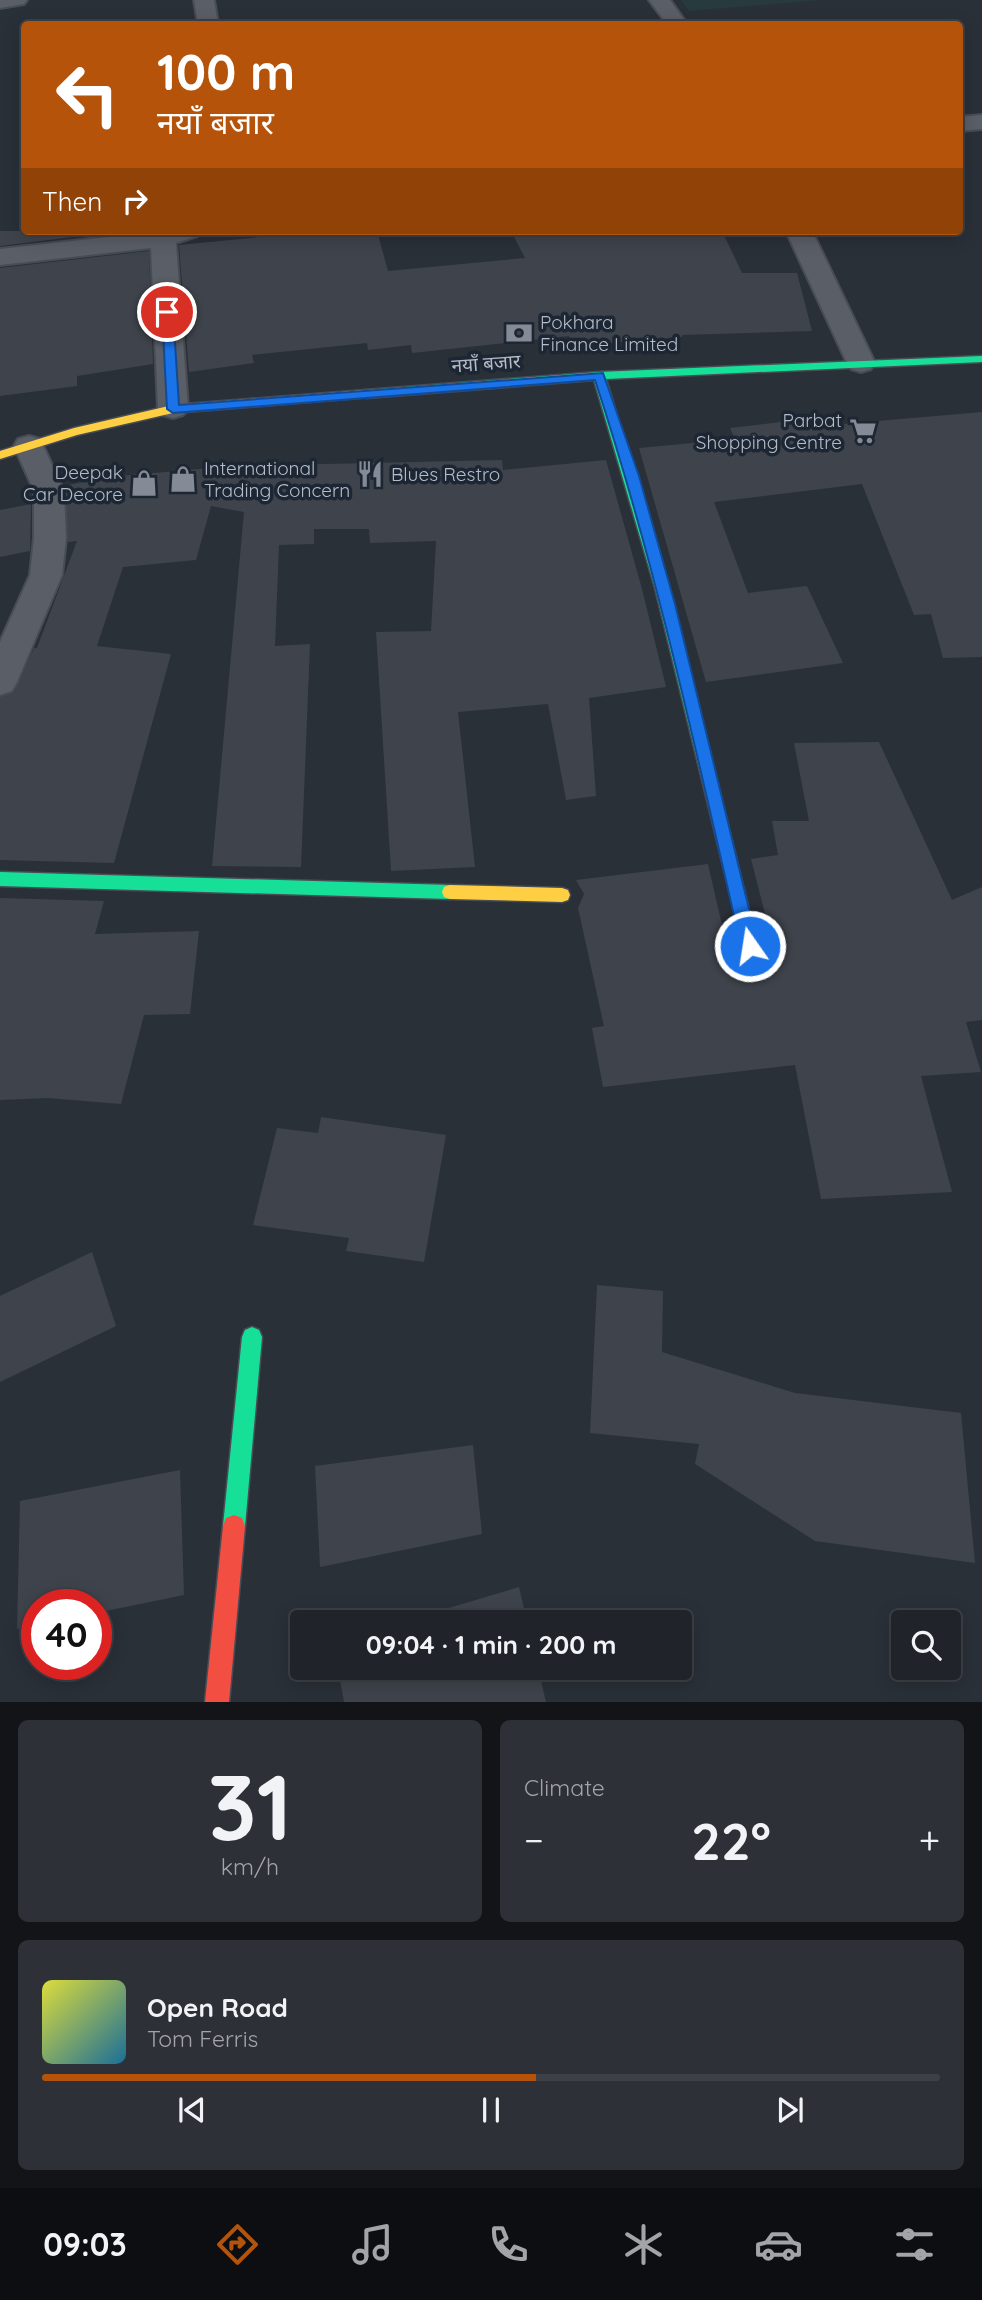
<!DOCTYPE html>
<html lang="en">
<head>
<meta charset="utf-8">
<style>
	:root { --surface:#20242a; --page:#2d3036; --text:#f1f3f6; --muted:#a2a4a8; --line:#3d4147; --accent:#b45309 }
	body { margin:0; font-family:Quicksand,"Noto Sans Devanagari",sans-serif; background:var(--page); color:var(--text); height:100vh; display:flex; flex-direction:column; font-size:26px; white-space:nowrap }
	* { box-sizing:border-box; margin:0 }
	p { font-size:23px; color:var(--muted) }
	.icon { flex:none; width:38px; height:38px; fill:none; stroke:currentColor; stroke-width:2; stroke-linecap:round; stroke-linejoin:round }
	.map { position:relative; height:1702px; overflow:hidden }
	.sheet { display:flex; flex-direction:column; gap:18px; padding:18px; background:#121417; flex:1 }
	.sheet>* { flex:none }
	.banner { position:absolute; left:21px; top:21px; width:942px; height:214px; border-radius:7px; box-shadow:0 4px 18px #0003,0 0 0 2px var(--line); background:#b45309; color:#fff; overflow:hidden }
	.fabs { position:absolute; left:891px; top:1610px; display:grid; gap:14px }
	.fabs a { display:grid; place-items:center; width:70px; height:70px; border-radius:7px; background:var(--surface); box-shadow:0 4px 18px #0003,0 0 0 2px var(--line); font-size:35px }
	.speed { position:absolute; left:21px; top:1589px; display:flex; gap:14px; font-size:35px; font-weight:700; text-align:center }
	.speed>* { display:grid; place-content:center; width:91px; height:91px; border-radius:50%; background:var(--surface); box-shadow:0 4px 18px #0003,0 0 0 2px var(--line); line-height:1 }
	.speed .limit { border:10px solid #d22; background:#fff; color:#111 }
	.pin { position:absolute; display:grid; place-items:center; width:60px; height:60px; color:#fff; margin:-30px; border:4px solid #fff; border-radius:50%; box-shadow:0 2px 7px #0007 }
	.me { position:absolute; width:77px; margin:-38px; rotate:347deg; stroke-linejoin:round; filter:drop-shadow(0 0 5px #0008) }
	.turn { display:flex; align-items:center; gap:24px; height:147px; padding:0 21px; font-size:32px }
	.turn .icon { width:91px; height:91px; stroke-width:2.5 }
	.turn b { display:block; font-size:49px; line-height:60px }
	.then { display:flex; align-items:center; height:66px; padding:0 21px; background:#0003; gap:14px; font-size:26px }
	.big { font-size:52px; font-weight:800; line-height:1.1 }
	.sheet .widget { flex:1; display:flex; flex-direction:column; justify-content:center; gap:10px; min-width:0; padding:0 24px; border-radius:10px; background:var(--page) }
	.sheet .dial { align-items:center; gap:0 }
	.dial b { font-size:91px; line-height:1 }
	.song { display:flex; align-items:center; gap:21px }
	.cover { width:84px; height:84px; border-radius:10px; background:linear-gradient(135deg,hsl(60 70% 55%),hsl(200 70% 35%)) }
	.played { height:7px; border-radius:4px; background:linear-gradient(90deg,var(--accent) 55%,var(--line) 55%) }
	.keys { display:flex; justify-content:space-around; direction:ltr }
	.heat { display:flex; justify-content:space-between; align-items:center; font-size:38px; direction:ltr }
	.sheet .tiles { flex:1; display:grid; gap:18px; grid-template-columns:1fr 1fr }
	.widget:last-child { grid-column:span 2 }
	.trip { position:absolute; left:290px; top:1610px; width:402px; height:70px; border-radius:7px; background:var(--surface); box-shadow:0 4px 18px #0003,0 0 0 2px var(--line); font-weight:800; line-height:70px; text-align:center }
	.tab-bar { display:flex; height:112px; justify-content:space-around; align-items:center; background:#0d0e11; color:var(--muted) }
	.tab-bar .icon { width:49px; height:49px }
	.tab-bar .selected { color:var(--accent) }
	.tab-bar b { font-size:32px; color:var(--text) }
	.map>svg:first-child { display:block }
</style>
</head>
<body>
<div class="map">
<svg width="982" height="1702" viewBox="0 0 982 1702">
	<rect width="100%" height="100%" fill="#2a3038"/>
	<path fill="#273a3e" d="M 681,0 L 822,0 L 689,11 Z"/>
	<g fill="#3f444c">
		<path d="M 0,231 L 121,231 L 0,246 Z"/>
		<path d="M 279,231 L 377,231 L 388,271 L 525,258 L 511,231 L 641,231 L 644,237 L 722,231 L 742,273 L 797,273 L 812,331 L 682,335 L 682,337 L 572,346 L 569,336 L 412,353 L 411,345 L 368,350 L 367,343 L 252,355 L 254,363 L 189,372 L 179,245 L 280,235 Z"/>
		<path d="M 149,251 L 153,364 L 77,376 L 77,386 L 0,396 L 0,268 Z"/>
		<path d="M 982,412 L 982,657 L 943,658 L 931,614 L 914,615 L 862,484 L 714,502 L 748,593 L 807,586 L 843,663 L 706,682 L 639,448 L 735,439 L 730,428 L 815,418 L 820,426 Z"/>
		<path d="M 502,460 L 503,470 L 606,460 L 642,589 L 666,687 L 589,698 L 596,796 L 566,800 L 548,704 L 458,712 L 475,867 L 391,871 L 376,632 L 431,631 L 436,541 L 370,543 L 369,529 L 314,529 L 314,544 L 279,545 L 275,646 L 310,644 L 301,867 L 212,866 L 244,512 L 211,506 L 196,560 L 123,567 L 97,646 L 171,654 L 114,863 L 0,860 L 0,697 L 14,692 L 34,648 L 37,648 L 77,541 L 68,542 L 64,486 L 107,477 L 282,462 L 282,465 Z"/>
		<path d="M 31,504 L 30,551 L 0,557 L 0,510 Z"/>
		<path d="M 879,742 L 952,900 L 982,887 L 982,1020 L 966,1022 L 981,1072 L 921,1076 L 952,1192 L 821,1199 L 795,1065 L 603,1087 L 592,1028 L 604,1026 L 578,908 L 584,894 L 576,880 L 708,864 L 727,947 L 734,959 L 749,966 L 765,960 L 773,945 L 751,859 L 778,855 L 772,821 L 809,821 L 794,743 Z"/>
		<path d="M 0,898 L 104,901 L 95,934 L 199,931 L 190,1014 L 144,1015 L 121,1104 L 48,1098 L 0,1100 Z"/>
		<path d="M 321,1117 L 446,1135 L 424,1262 L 346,1251 L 349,1238 L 253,1225 L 277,1128 L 318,1133 Z"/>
		<path d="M 92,1252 L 116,1326 L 0,1382 L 0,1296 Z"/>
		<path d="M 597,1285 L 663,1291 L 662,1352 L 795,1393 L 961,1413 L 975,1563 L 815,1541 L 695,1464 L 699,1444 L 590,1433 Z"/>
		<path d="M 473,1445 L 482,1534 L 320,1567 L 315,1466 Z"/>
		<path d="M 180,1470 L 184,1595 L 96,1613 L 96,1605 L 37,1605 L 37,1625 L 17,1629 L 20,1501 Z"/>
		<path d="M 519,1587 L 527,1622 L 402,1622 Z"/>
		<path d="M 338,1668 L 538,1668 L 546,1702 L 344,1702 Z"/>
	</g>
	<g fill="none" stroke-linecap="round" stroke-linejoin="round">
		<defs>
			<g id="street">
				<path d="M 0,0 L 27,0 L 24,4 L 0,8 Z"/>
				<path d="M 194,0 L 214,0 L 218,24 L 198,24 Z"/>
				<path d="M 649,0 L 670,0 L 687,24 L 667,24 Z"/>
				<path d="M 982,115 L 982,129 L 959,131 L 959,117 Z"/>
				<path d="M 162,231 L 201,231 L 197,236 L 176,243 L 188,409 L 183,415 L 173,418 L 163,415 L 158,409 L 151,248 L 0,265 L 0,249 Z"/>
				<path d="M 786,231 L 812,231 L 875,363 L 871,369 L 861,372 L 851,369 L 847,363 Z"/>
				<path d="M 29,436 L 40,439 L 64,491 L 66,538 L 62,575 L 17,682 L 12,691 L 0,695 L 0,642 L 30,575 L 34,538 L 34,491 L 14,446 L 18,439 Z"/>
			</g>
			<g id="fast">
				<path d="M 982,356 L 982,362 L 606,379 L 669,588 L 758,946 L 756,951 L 750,953 L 744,951 L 655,588 L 594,380 L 366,398 L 360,394 L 366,390 L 599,372 Z"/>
				<path d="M 0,872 L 450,885 L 456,887 L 458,892 L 456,897 L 450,899 L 0,886 Z"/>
				<path d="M 252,1327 L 259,1330 L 262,1337 L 245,1526 L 242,1534 L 234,1537 L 226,1534 L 223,1526 L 242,1337 L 245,1330 Z"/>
			</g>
			<g id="slow">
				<path d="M 366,390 L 370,391 L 370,397 L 173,413 L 77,435 L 0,459 L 0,451 L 74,428 L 173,405 Z"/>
				<path d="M 450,885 L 562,888 L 568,890 L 570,895 L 568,900 L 562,902 L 450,899 L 444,897 L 442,892 L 444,887 Z"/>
			</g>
			<path id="jam" d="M 234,1515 L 242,1518 L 245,1526 L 229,1702 L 205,1702 L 223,1526 L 226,1518 Z"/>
		</defs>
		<use href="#street" stroke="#484c55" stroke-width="4"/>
		<use href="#fast" stroke="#484c55" stroke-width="3"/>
		<use href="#slow" stroke="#484c55" stroke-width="3"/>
		<use href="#jam" stroke="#484c55" stroke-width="3"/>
		<use href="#street" fill="#5a5e66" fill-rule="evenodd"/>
		<use href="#fast" fill="#16e098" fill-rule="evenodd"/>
		<use href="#slow" fill="#ffcf43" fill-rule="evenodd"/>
		<use href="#jam" fill="#f24e42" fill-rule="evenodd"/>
	</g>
	<path fill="#1a73e8" stroke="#114b97" stroke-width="2" d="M 167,308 L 173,312 L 179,405 L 603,373 L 639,476 L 675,604 L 758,946 L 756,951 L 750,953 L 744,951 L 741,946 C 697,755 656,565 595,380 L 173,413 L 167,409 L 162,312 Z"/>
	<defs>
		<symbol id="bank-bare" viewBox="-9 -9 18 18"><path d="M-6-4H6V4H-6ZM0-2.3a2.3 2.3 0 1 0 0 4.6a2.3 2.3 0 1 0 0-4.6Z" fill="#848b96" stroke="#1d2633" stroke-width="2.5" paint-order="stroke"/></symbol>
		<symbol id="supermarket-bare" viewBox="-9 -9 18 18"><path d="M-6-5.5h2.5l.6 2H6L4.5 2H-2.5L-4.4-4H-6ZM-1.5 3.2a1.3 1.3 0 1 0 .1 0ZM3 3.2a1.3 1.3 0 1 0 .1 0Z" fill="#848b96" stroke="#1d2633" stroke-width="2.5" paint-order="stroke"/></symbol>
		<symbol id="restaurant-bare" viewBox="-9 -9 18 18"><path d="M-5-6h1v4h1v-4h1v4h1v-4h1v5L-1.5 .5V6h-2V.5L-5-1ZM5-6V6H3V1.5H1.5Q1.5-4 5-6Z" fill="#848b96" stroke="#1d2633" stroke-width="2.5" paint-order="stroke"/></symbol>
		<symbol id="shop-bare" viewBox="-9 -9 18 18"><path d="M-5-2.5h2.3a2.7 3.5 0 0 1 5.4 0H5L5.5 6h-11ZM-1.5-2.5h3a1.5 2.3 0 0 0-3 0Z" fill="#848b96" stroke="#1d2633" stroke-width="2.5" paint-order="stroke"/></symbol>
	</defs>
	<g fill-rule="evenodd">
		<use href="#bank-bare" x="500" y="314" width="38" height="38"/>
		<use href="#supermarket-bare" x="844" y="412" width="38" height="38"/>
		<use href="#restaurant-bare" x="351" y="455" width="38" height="38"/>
		<use href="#shop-bare" x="164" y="460" width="38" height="38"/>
		<use href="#shop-bare" x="125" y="464" width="38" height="38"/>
	</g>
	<g text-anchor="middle" stroke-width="7" stroke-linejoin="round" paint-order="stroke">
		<g font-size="19" fill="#b4bcc9" stroke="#1d2633" text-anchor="start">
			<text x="540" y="329">Pokhara<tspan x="540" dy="22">Finance Limited</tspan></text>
			<text x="842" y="427" text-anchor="end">Parbat<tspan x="842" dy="22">Shopping Centre</tspan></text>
			<text x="204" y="475">International<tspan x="204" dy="22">Trading Concern</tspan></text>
			<text x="123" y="479" text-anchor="end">Deepak<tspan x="123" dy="22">Car Decore</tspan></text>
			<text x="391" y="481">Blues Restro</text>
		</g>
		<g font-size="19" fill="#b4bcc9" stroke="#1d2633">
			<text transform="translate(486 363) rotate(-4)" y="7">नयाँ बजार</text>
		</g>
	</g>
</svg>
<div class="fabs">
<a><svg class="icon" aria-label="search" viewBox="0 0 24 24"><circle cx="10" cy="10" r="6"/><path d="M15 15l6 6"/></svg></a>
</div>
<div class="speed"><div class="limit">40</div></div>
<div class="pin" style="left:167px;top:312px;background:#d93025"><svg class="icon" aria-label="arrive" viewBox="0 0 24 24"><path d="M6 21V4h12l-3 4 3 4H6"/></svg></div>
<svg class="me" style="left:750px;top:946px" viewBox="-20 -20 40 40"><circle r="17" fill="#1a73e8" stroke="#fff" stroke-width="3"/><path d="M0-11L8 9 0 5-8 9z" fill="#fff"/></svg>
<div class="trip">09:04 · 1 min · 200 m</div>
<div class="banner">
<div class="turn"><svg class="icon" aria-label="left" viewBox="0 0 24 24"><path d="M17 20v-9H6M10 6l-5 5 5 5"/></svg><div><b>100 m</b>नयाँ बजार</div></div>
<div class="then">Then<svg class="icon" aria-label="right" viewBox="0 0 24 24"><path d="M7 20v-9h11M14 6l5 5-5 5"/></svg></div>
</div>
</div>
<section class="sheet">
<div class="tiles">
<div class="widget dial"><b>31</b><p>km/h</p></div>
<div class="widget"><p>Climate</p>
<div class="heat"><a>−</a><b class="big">22°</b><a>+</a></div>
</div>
<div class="widget">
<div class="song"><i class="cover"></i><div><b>Open Road</b><p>Tom Ferris</p></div></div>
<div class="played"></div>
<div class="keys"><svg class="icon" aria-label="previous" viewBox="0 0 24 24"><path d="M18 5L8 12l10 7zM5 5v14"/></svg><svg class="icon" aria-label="pause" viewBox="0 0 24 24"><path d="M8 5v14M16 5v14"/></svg><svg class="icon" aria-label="next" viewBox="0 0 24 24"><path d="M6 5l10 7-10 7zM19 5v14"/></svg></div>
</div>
</div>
</section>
<nav class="tab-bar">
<b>09:03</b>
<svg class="icon selected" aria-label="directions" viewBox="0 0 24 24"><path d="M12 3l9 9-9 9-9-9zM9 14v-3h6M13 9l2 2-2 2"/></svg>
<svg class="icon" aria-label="music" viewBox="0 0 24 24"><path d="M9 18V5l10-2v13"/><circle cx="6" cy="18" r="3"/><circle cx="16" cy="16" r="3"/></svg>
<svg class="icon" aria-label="phone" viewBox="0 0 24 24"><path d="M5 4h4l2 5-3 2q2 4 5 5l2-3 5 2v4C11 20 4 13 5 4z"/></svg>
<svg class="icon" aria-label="climate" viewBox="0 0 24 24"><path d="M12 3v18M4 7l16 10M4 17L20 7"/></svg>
<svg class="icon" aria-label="car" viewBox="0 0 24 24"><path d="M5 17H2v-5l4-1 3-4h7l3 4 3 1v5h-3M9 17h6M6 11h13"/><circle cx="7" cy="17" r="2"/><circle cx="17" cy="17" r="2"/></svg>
<svg class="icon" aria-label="filters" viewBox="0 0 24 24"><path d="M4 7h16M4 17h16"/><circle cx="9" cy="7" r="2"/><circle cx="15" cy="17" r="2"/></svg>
</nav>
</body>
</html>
